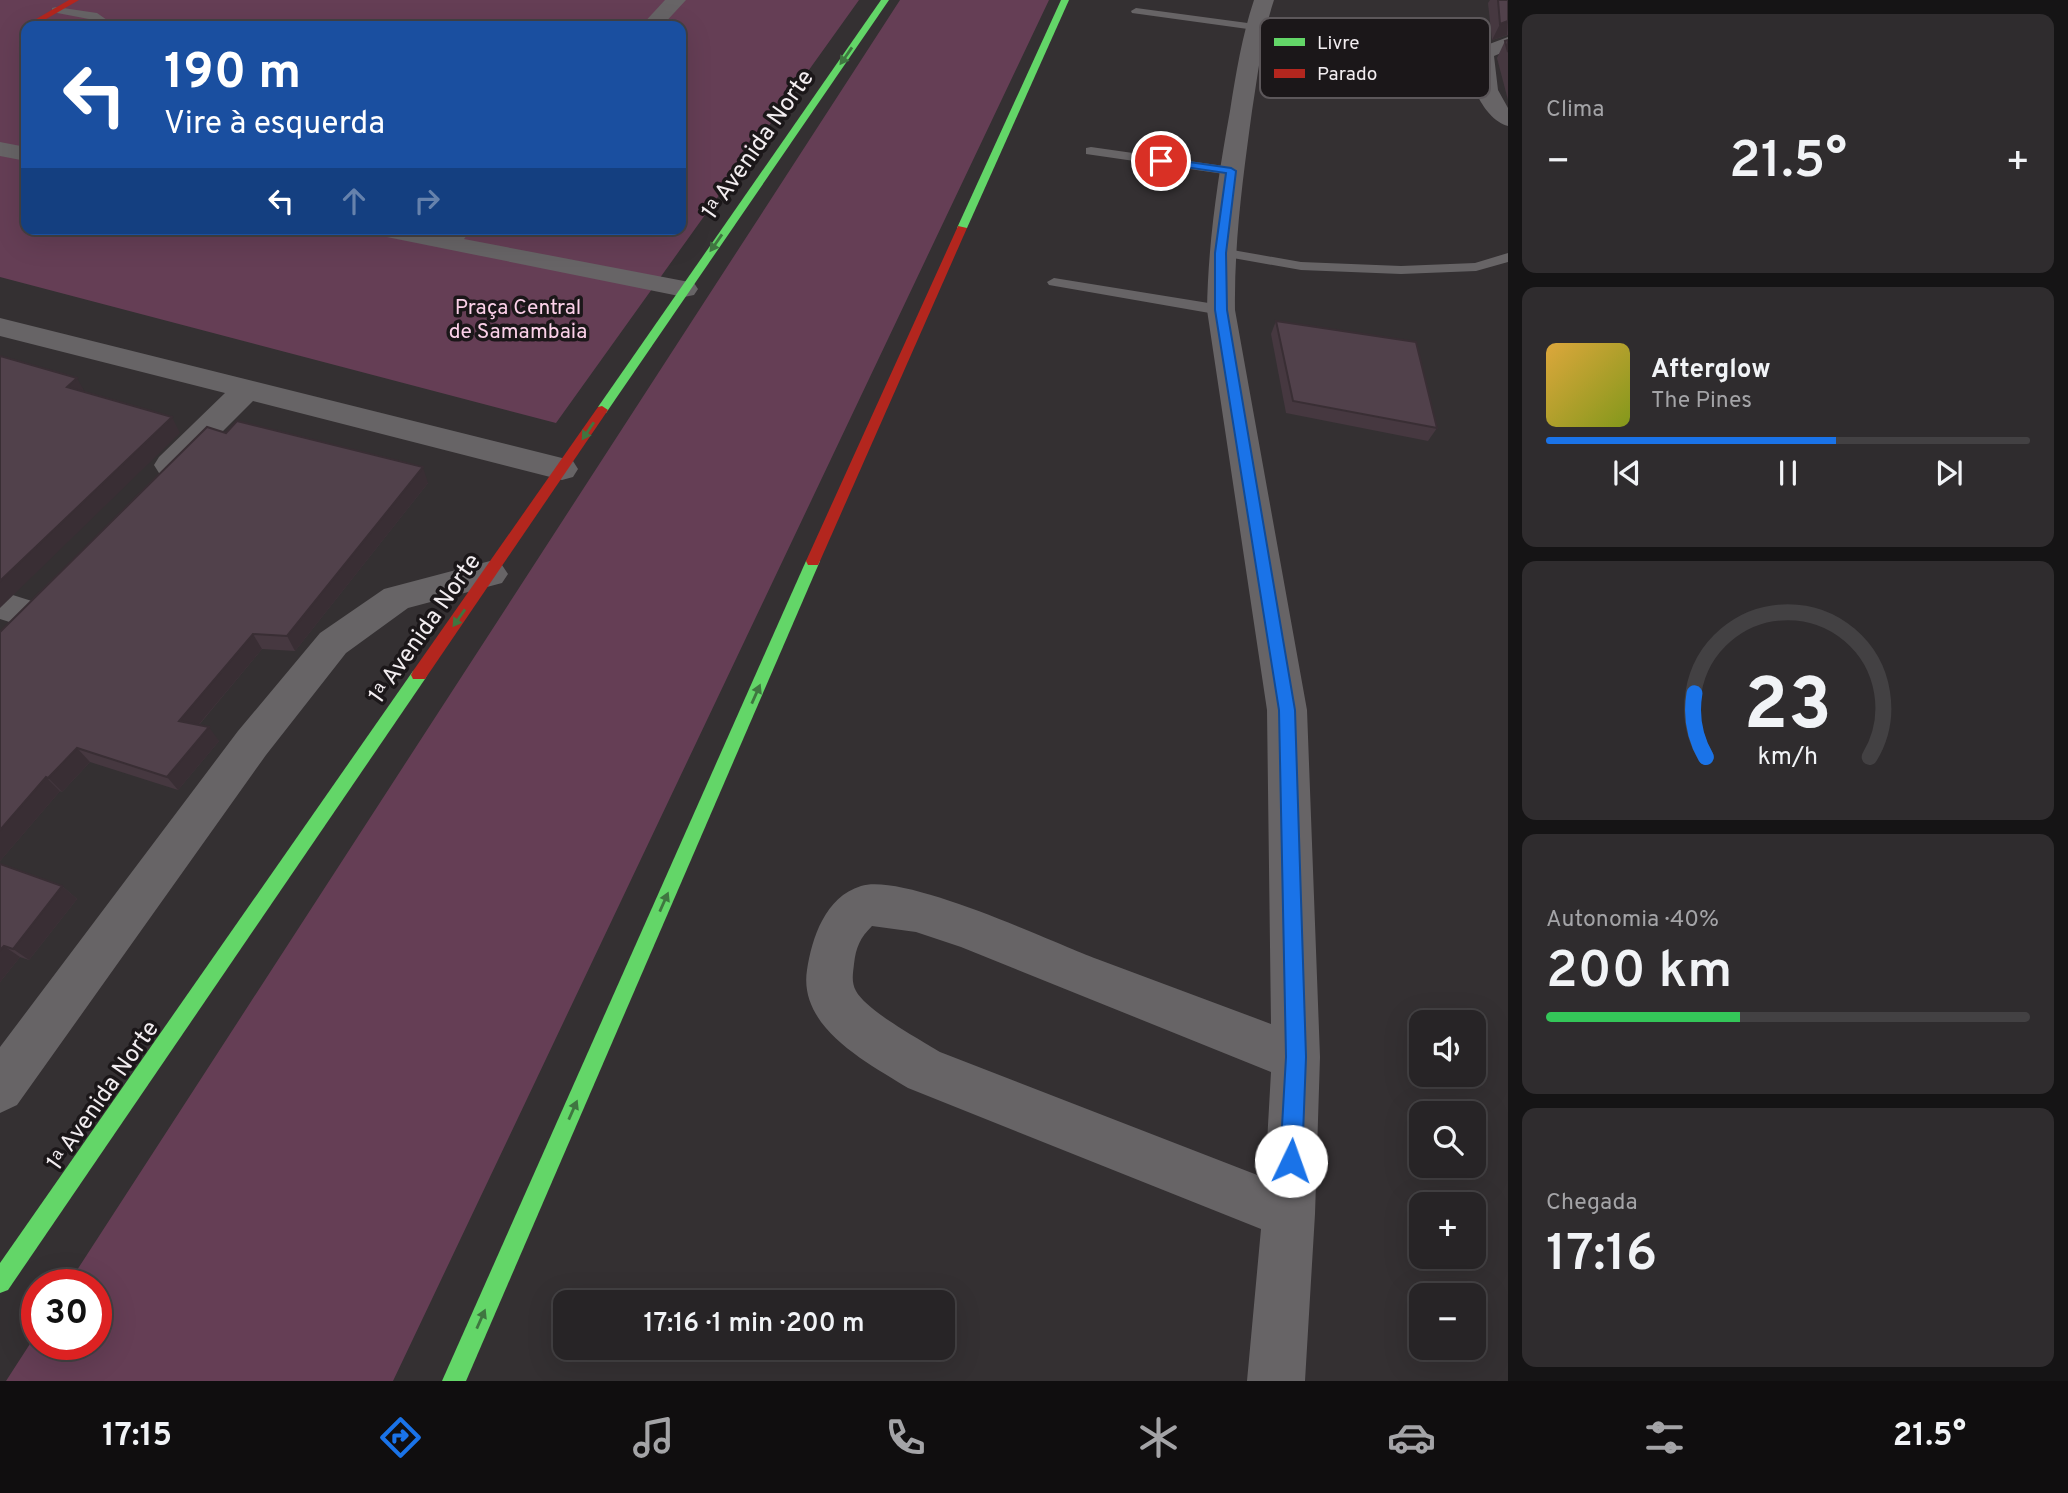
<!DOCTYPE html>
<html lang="pt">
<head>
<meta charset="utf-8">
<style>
	:root { --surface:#272426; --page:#2f2c2e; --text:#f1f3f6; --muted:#a4a4a7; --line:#434143; --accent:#1a73e8 }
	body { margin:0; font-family:Overpass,sans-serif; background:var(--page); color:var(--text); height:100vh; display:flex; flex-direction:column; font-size:26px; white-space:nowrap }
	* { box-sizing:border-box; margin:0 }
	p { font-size:23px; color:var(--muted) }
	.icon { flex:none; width:38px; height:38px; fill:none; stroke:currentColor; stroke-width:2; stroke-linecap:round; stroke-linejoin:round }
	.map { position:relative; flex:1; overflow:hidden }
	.side { display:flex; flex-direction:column; gap:14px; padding:14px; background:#151415; width:560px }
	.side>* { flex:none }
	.top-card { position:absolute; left:21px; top:21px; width:665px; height:214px; border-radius:14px; box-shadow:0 7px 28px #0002,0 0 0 2px var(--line); background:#1a4fa0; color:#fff; overflow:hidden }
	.buttons { position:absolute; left:1409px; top:1010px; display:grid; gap:14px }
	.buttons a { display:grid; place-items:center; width:77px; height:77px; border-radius:14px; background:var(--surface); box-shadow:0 7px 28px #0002,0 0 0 2px var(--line); font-size:35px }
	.speed { position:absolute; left:21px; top:1269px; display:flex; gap:14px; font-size:35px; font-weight:700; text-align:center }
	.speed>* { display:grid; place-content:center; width:91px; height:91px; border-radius:50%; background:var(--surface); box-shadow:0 7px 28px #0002,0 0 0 2px var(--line); line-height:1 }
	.speed .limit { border:10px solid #d22; background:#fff; color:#111 }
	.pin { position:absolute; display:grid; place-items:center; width:60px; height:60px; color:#fff; margin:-30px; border:4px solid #fff; border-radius:50%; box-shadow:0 2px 7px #0007 }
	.me { position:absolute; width:77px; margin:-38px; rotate:3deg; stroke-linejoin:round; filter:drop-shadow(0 0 5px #0008) }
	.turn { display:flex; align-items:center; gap:24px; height:147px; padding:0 28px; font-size:32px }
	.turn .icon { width:91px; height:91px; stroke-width:2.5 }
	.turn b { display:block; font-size:49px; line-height:60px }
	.lanes { display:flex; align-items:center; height:66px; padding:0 28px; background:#0003; justify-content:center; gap:35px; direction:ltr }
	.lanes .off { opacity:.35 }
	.big { font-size:52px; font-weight:600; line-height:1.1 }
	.side .widget { flex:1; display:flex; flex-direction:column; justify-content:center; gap:10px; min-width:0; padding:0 24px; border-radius:14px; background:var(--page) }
	.side .dial { align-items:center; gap:0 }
	.dial svg { height:182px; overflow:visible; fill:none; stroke:var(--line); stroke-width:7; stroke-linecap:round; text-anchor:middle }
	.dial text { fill:var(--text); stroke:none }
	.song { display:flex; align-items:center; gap:21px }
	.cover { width:84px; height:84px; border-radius:10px; background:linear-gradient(135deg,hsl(40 70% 55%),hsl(70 70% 35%)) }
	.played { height:7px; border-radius:4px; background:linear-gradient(90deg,var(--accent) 60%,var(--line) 60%) }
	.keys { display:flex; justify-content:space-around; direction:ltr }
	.heat { display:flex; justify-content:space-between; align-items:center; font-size:38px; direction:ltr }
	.charge { height:10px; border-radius:5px; background:linear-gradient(90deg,#34c759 40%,var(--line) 0) }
	.trip { position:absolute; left:553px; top:1290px; width:402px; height:70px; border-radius:14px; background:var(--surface); box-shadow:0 7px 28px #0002,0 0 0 2px var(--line); font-weight:600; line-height:70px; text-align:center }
	.dock { display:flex; height:112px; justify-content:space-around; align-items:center; background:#100e0f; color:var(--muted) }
	.dock .icon { width:49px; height:49px }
	.dock .active { color:var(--accent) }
	.dock b { font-size:32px; color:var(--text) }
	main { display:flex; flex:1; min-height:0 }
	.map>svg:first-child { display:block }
</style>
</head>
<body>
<main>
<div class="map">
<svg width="1508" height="1381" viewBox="0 0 1508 1381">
	<rect width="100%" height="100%" fill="#343032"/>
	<g fill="#653e55" fill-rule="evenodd">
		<path d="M 0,0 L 859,0 L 556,423 L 0,277 ZM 26,26 L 681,26 L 681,229 L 26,229 Z"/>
		<path d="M 900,0 L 1049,0 L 393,1381 L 6,1381 L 37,1333 L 37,1344 L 96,1344 L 96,1284 L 68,1284 Z"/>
	</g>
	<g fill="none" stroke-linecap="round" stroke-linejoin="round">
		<g fill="#676466" fill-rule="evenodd">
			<path d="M 56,7 L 97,13 L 107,20 L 100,26 L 88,26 L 94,20 L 52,12 L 52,8 Z"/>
			<path d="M 1136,8 L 1255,24 L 1261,27 L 1255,30 L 1132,13 L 1131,11 Z"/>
			<path d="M 1091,147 L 1231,167 L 1238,171 L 1231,175 L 1086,154 L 1086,148 Z"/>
			<path d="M 1221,248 L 1301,262 L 1401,266 L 1475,263 L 1508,253 L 1508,262 L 1476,271 L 1401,274 L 1301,270 L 1216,255 L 1214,252 L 1216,249 Z"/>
			<path d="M 1054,278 L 1221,305 L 1229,310 L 1221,315 L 1049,285 L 1047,282 Z"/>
		</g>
		<g fill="#676466" fill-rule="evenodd">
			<path d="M 665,0 L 686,0 L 662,26 L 641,26 Z"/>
			<path d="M 1254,0 L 1274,0 C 1262,36 1258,74 1252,111 C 1243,177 1234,243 1235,310 L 1307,710 L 1320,1057 L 1315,1214 L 1305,1381 L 1247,1381 L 1261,1229 L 908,1088 C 868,1063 798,1028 807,970 C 812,938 825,897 861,886 C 905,873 1050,941 1097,959 C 1155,981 1213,1002 1271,1024 L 1267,710 L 1207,310 C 1208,243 1218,177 1230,111 C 1236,73 1242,36 1254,0 ZM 872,926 L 916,932 L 961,947 L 1271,1072 L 1265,1178 L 940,1052 C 919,1039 867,1011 856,991 C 851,982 853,973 854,964 C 856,947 860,938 872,926 Z"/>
			<path d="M 1508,37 L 1508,50 L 1494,56 L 1498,90 L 1508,108 L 1508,126 C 1482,119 1461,71 1476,49 Z"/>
			<path d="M 0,142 L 26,147 L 26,161 L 0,156 Z"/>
			<path d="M 368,229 L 419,229 L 440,234 L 444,229 L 472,229 L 464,239 L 684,281 L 694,283 L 698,289 L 694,295 L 684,297 L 372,234 Z"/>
			<path d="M 0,318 L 562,458 L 573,461 L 578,469 L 573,477 L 562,480 L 253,401 L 181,473 L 170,476 L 159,473 L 154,465 L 159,457 L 225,393 L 0,336 Z"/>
			<path d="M 490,561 L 502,565 L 508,574 L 502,583 L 408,608 L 346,653 L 266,755 L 17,1105 L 0,1113 L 0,1047 L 238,731 L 320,633 L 384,589 Z"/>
			<path d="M 0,591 L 35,602 L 40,612 L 35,622 L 22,626 L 0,619 Z"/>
		</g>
		<g fill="#63d668" fill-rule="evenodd">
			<path d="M 881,0 L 889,0 L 606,413 L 598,413 L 598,407 Z"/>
			<path d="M 1061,0 L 1069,0 L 967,228 L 958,230 L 957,228 Z"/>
			<path d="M 813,556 L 820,561 L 466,1381 L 442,1381 L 806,561 Z"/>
			<path d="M 419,669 L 425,671 L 427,675 L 425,679 L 8,1290 L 0,1293 L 0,1263 L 413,671 Z"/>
		</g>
		<g fill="#b3261e" fill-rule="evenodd">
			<path d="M 69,0 L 79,0 L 34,26 L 26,28 L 24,26 Z"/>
			<path d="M 958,226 L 967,228 L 820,561 L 818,565 L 808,565 L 806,561 Z"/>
			<path d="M 602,406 L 608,410 L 606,413 L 425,679 L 413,679 L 411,675 L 413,671 L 598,407 Z"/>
		</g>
	</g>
	<g fill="#463840">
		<path d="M 1490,0 L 1508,0 L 1508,35 L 1492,40 L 1488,3 Z"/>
		<path d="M 1508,40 L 1508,100 L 1497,58 L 1505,41 Z"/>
		<path d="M 1276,321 L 1437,428 L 1428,441 L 1286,413 L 1271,334 Z"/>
		<path d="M 226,433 L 428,483 L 295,651 L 262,649 L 199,725 L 219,741 L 178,790 L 90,762 L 62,792 L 60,791 L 0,861 L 0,632 Z"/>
		<path d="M 0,864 L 62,886 L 77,899 L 29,960 L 20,957 L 0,982 Z"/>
	</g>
	<g fill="#392e34">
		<path d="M 1508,21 L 1507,35 L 1492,40 L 1500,24 Z"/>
		<path d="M 77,378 L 86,394 L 67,387 Z"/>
		<path d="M 172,417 L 180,433 L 0,608 L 0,581 Z"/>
		<path d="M 423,467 L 428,483 L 295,651 L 287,636 Z"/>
		<path d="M 253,634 L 262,649 L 190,735 L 179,721 Z"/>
		<path d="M 209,727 L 219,741 L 178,790 L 167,777 Z"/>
		<path d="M 77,748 L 90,762 L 62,792 L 48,778 Z"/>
		<path d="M 46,777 L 60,791 L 0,861 L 0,830 Z"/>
		<path d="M 62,886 L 77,899 L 29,960 L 13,949 Z"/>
		<path d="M 4,946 L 20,957 L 0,982 L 0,950 Z"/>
	</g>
	<g fill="#51414b" stroke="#392e34" stroke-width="2">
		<path d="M 1498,0 L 1508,0 L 1508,21 L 1500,24 Z"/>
		<path d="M 1508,40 L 1508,52 L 1505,41 Z"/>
		<path d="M 1276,321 L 1416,342 L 1437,428 L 1293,401 Z"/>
		<path d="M 0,356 L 77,378 L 67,387 L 172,417 L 0,581 Z"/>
		<path d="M 237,421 L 423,467 L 287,636 L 253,634 L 179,721 L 209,727 L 167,777 L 77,748 L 48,778 L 46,777 L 0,830 L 0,632 L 207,427 L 226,433 Z"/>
		<path d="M 0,864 L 62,886 L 13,949 L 4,946 L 0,950 Z"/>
	</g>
	<defs><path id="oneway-solid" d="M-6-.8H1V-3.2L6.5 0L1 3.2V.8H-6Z" transform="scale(1.75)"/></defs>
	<g fill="#3f7640">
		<use href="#oneway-solid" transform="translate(846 56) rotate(125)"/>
		<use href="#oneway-solid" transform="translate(716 243) rotate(125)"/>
		<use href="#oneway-solid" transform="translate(588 431) rotate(124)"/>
		<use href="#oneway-solid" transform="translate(459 618) rotate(125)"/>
		<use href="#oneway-solid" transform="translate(756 694) rotate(-66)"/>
		<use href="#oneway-solid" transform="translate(664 902) rotate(-66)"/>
		<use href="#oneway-solid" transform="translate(573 1110) rotate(-66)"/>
		<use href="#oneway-solid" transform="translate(481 1319) rotate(-66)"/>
	</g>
	<path fill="#1a73e8" stroke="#114b97" stroke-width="2" d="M 1161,158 L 1231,168 L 1236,171 L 1226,253 L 1227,310 L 1295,710 L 1306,1057 L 1302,1161 L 1298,1169 L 1291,1172 L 1283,1169 L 1280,1161 L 1286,1057 L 1279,710 L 1215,310 L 1215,253 L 1226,173 L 1158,163 L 1158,159 Z"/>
	<g text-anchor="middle" stroke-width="7" stroke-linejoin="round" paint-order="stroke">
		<g font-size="21" fill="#fcd1e9" stroke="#1b1719">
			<text x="518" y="314">Praça Central<tspan x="518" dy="24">de Samambaia</tspan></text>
		</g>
		<g font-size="24" fill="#f2edf0" stroke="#1b1719">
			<text transform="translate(757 144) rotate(-55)" y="8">1ᵃ Avenida Norte</text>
			<text transform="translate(424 628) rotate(-55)" y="8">1ᵃ Avenida Norte</text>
			<text transform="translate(102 1095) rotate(-55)" y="8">1ᵃ Avenida Norte</text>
		</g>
	</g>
	<rect x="1260" y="18" width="230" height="80" rx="10" fill="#1b1719" stroke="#5c575a" stroke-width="2"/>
	<rect x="1274" y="38" width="31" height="8" fill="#63d668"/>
	<rect x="1274" y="69" width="31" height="9" fill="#b3261e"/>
	<g font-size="19" fill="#f2edf0">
		<text x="1317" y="49">Livre</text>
		<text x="1317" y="80">Parado</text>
	</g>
</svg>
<div class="buttons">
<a><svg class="icon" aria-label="sound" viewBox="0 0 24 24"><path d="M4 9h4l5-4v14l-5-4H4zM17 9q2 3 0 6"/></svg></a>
<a><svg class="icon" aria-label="search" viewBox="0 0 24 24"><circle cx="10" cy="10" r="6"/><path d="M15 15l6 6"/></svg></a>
<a>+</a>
<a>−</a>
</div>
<div class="speed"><div class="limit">30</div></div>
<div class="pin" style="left:1161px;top:161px;background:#d93025"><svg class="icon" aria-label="arrive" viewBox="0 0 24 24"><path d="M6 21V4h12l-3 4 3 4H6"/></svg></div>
<svg class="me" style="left:1291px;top:1161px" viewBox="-20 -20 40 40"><circle r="19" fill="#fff"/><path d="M0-13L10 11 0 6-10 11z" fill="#1a73e8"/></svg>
<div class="trip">17:16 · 1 min · 200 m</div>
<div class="top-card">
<div class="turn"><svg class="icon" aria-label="left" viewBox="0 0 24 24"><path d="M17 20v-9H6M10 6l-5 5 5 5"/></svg><div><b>190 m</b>Vire à esquerda</div></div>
<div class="lanes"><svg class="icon" aria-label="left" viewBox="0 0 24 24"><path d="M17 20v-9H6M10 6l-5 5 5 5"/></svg><svg class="icon off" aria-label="ahead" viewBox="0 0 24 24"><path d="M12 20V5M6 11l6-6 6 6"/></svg><svg class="icon off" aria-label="right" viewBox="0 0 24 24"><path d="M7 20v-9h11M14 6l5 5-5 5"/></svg></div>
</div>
</div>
<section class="side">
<div class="widget"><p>Clima</p>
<div class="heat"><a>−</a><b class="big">21.5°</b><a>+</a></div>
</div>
<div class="widget">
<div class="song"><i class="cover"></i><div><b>Afterglow</b><p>The Pines</p></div></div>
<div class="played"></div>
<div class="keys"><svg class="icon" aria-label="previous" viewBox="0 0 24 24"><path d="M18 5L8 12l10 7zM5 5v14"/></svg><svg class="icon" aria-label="pause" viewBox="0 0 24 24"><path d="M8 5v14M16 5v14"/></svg><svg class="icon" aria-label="next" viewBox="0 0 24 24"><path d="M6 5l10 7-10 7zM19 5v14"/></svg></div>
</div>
<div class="widget dial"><svg viewBox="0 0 100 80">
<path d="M14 69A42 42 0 1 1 86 69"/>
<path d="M14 69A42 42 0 0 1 9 41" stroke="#1a73e8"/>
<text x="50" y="56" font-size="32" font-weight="700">23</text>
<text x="50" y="72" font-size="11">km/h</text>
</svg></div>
<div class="widget"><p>Autonomia · 40%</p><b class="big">200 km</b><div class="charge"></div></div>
<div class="widget"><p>Chegada</p><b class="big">17:16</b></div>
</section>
</main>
<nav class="dock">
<b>17:15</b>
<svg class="icon active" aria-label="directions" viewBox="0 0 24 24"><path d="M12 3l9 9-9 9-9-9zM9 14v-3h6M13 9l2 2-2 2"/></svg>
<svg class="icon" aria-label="music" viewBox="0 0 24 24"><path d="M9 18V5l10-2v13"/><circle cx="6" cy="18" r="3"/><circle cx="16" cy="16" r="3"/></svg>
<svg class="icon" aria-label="phone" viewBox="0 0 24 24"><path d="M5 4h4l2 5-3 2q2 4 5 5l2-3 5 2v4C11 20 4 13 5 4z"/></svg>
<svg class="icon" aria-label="climate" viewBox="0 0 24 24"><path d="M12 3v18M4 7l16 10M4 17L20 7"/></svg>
<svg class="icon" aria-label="car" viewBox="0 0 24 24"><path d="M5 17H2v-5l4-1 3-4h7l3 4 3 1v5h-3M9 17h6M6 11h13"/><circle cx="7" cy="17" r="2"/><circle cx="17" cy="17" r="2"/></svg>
<svg class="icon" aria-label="filters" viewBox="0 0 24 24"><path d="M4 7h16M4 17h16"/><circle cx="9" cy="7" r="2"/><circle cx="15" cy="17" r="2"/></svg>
<b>21.5°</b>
</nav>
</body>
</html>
